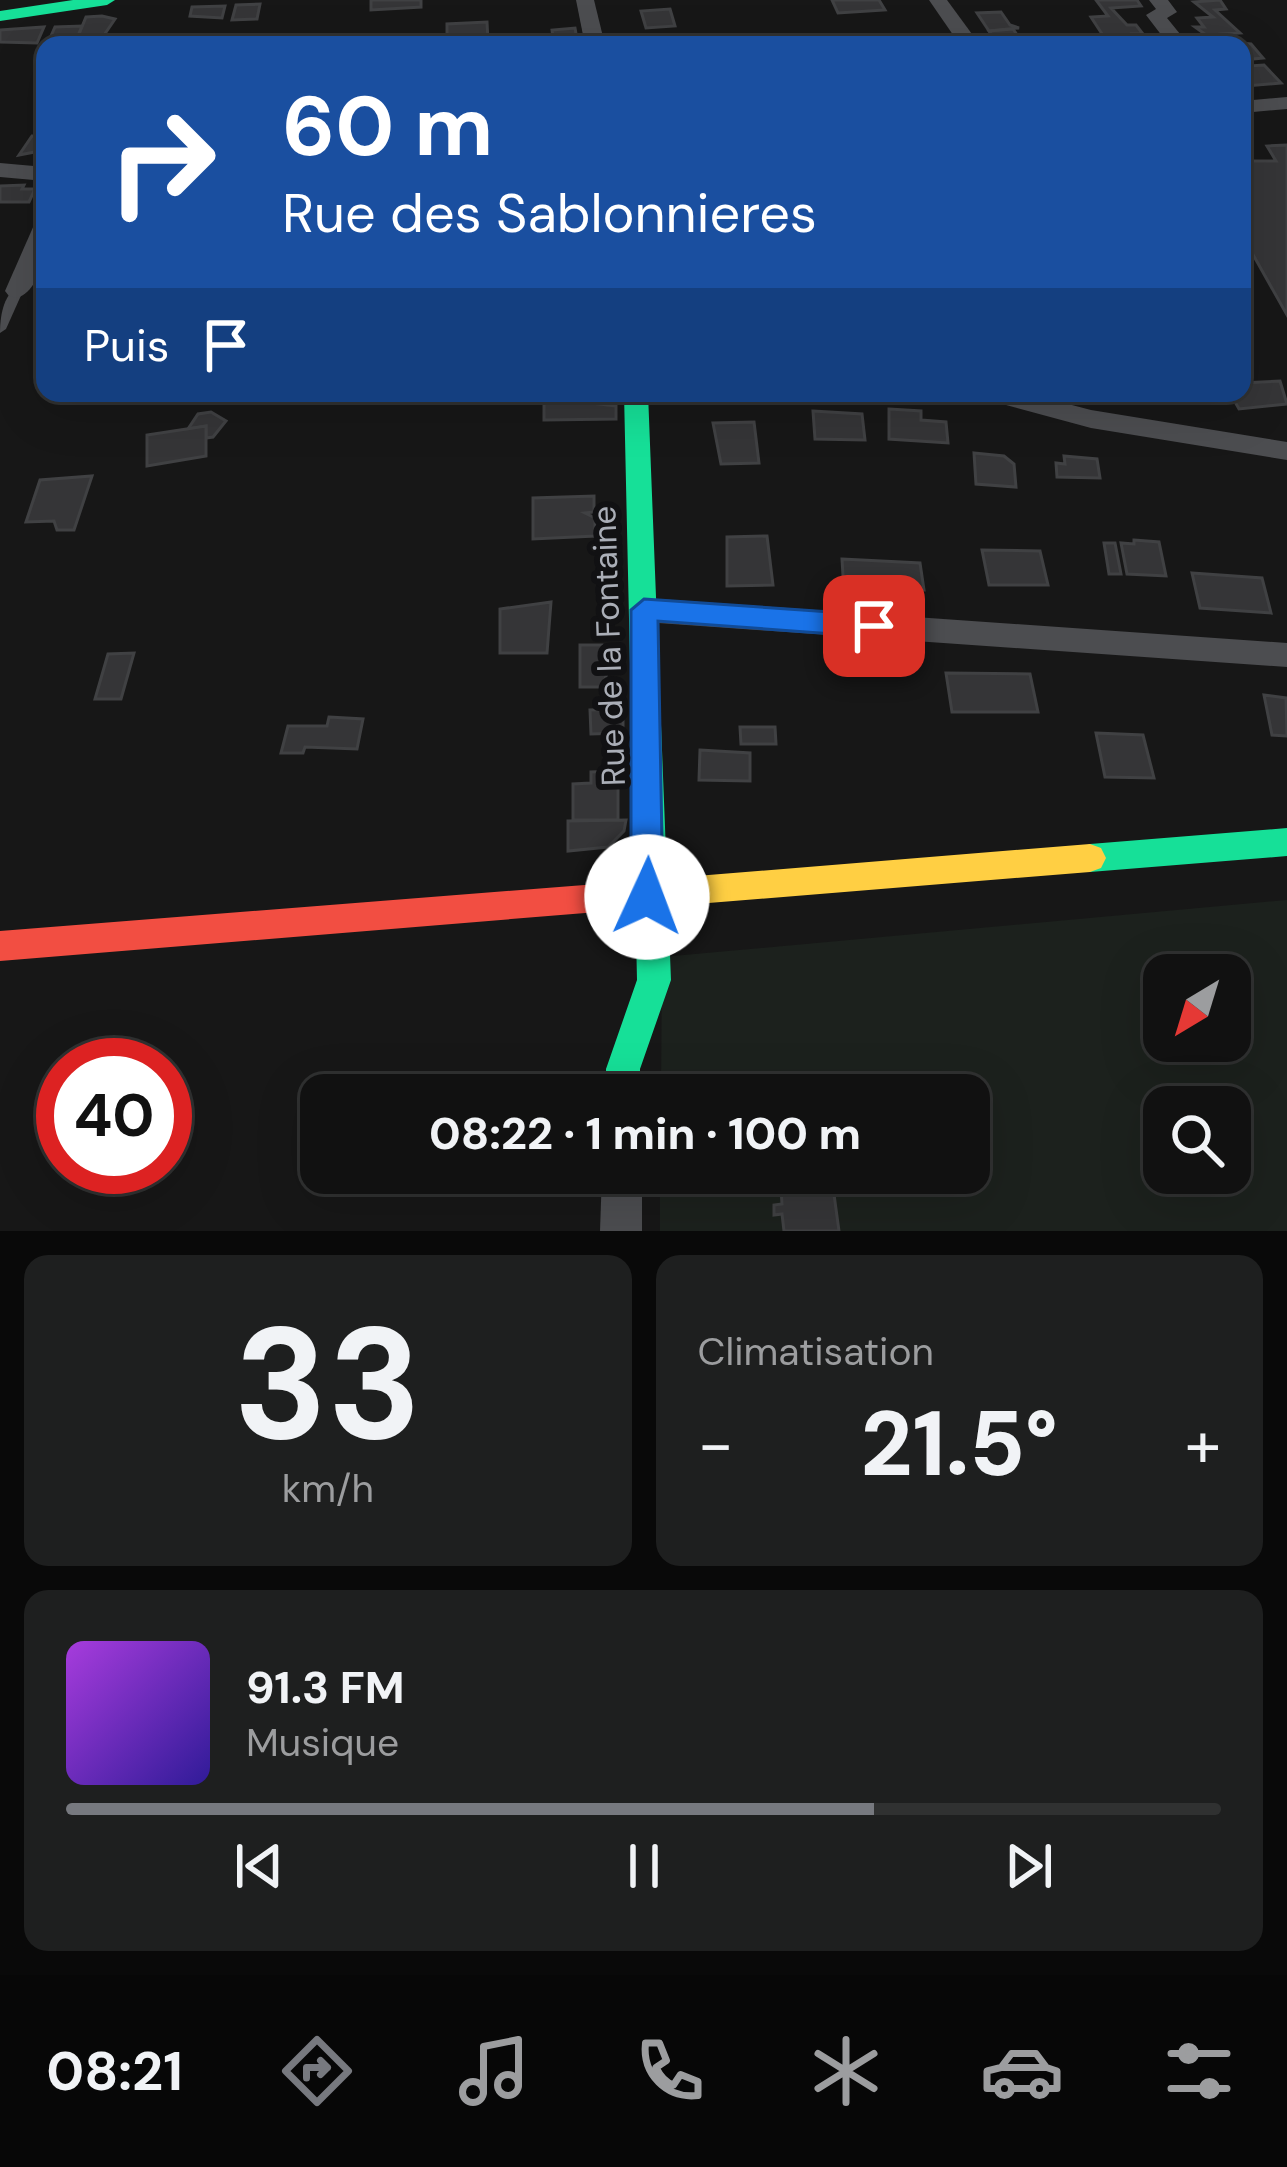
<!DOCTYPE html>
<html lang="fr">
<head>
<meta charset="utf-8">
<style>
	:root { --surface:#111; --page:#1e1f1f; --text:#f1f3f6; --muted:#9c9d9f; --line:#303131; --accent:#77797f }
	body { margin:0; font-family:"DM Sans",sans-serif; background:var(--page); color:var(--text); height:100vh; display:flex; flex-direction:column; font-size:45px; white-space:nowrap }
	* { box-sizing:border-box; margin:0 }
	p { font-size:39px; color:var(--muted) }
	.icon { flex:none; width:66px; height:66px; fill:none; stroke:currentColor; stroke-width:2; stroke-linecap:round; stroke-linejoin:round }
	.map { position:relative; height:1231px; overflow:hidden }
	.sheet { display:flex; flex-direction:column; gap:24px; padding:24px; background:#090909; flex:1 }
	.sheet>* { flex:none }
	.banner { position:absolute; left:36px; top:36px; width:1215px; height:366px; border-radius:24px; box-shadow:0 12px 48px #0002,0 0 0 3px var(--line); background:#1a4fa0; color:#fff; overflow:hidden }
	.needle { width:78px; rotate:218deg }
	.controls { position:absolute; left:1143px; top:954px; display:grid; gap:24px }
	.controls a { display:grid; place-items:center; width:108px; height:108px; border-radius:24px; background:var(--surface); box-shadow:0 12px 48px #0002,0 0 0 3px var(--line); font-size:60px }
	.speed { position:absolute; left:36px; top:1038px; display:flex; gap:24px; font-size:60px; font-weight:700; text-align:center }
	.speed>* { display:grid; place-content:center; width:156px; height:156px; border-radius:50%; background:var(--surface); box-shadow:0 12px 48px #0002,0 0 0 3px var(--line); line-height:1 }
	.speed .limit { border:18px solid #d22; background:#fff; color:#111 }
	.pin { position:absolute; display:grid; place-items:center; width:102px; height:102px; color:#fff; margin:-51px; border-radius:24px; box-shadow:0 6px 18px #0006 }
	.me { position:absolute; width:132px; margin:-66px; rotate:2deg; stroke-linejoin:round; filter:drop-shadow(0 0 9px #0008) }
	.turn { display:flex; align-items:center; gap:42px; height:252px; padding:0 48px; font-size:54px }
	.turn .icon { width:156px; height:156px; stroke-width:2.5 }
	.turn b { display:block; font-size:84px; line-height:102px }
	.then { display:flex; align-items:center; height:114px; padding:0 48px; background:#0003; gap:24px; font-size:45px }
	.big { font-size:90px; font-weight:800; line-height:1.1 }
	.sheet .widget { flex:1; display:flex; flex-direction:column; justify-content:center; gap:18px; min-width:0; padding:0 42px; border-radius:24px; background:var(--page) }
	.sheet .dial { align-items:center; gap:0 }
	.dial b { font-size:156px; line-height:1 }
	.song { display:flex; align-items:center; gap:36px }
	.cover { width:144px; height:144px; border-radius:18px; background:linear-gradient(135deg,hsl(280 70% 55%),hsl(250 70% 35%)) }
	.played { height:12px; border-radius:6px; background:linear-gradient(90deg,var(--accent) 70%,var(--line) 70%) }
	.keys { display:flex; justify-content:space-around; direction:ltr }
	.heat { display:flex; justify-content:space-between; align-items:center; font-size:66px; direction:ltr }
	.sheet .tiles { flex:1; display:grid; gap:24px; grid-template-columns:1fr 1fr }
	.widget:last-child { grid-column:span 2 }
	.trip { position:absolute; left:300px; top:1074px; width:690px; height:120px; border-radius:24px; background:var(--surface); box-shadow:0 12px 48px #0002,0 0 0 3px var(--line); font-weight:800; line-height:120px; text-align:center }
	.menu { display:flex; height:192px; justify-content:space-around; align-items:center; background:#070707; color:var(--muted) }
	.menu .icon { width:84px; height:84px }
	.menu .current { color:var(--accent) }
	.menu b { font-size:54px; color:var(--text) }
	.map>svg:first-child { display:block }
</style>
</head>
<body>
<div class="map">
<svg width="1287" height="1231" viewBox="0 0 1287 1231">
	<rect width="100%" height="100%" fill="#171717"/>
	<path fill="#1c211d" fill-rule="evenodd" d="M 1287,900 L 1287,1231 L 660,1231 L 660,1173 L 969,1173 L 969,1095 L 661,1095 L 662,957 ZM 1164,975 L 1230,975 L 1230,1041 L 1164,1041 ZM 1164,1107 L 1230,1107 L 1230,1173 L 1164,1173 Z"/>
	<g fill="#353537" stroke="#404143" stroke-width="3">
		<path d="M 371,0 L 421,0 L 421,7 L 371,10 Z"/>
		<path d="M 832,0 L 879,0 L 885,10 L 838,13 Z"/>
		<path d="M 1096,0 L 1137,0 L 1141,6 L 1111,8 L 1127,25 L 1136,25 L 1143,34 L 1133,34 L 1143,45 L 1133,45 L 1125,35 L 1104,37 L 1091,17 L 1108,16 Z"/>
		<path d="M 1220,0 L 1226,9 L 1215,10 L 1240,33 L 1221,34 L 1227,42 L 1251,44 L 1263,58 L 1243,60 L 1249,66 L 1264,65 L 1281,83 L 1246,86 L 1242,81 L 1248,76 L 1242,70 L 1242,45 L 1220,45 L 1195,27 L 1204,27 L 1197,18 L 1213,17 L 1194,2 Z"/>
		<path d="M 260,4 L 257,19 L 232,20 L 236,5 Z"/>
		<path d="M 225,6 L 222,18 L 190,16 L 192,7 Z"/>
		<path d="M 670,9 L 675,26 L 646,28 L 641,11 Z"/>
		<path d="M 1001,12 L 1010,25 L 1019,28 L 989,31 L 977,13 Z"/>
		<path d="M 86,17 L 102,16 L 115,19 L 102,38 L 77,39 Z"/>
		<path d="M 487,22 L 488,41 L 447,43 L 447,24 Z"/>
		<path d="M 82,26 L 74,45 L 47,45 L 55,27 Z"/>
		<path d="M 44,27 L 37,43 L 0,42 L 0,30 Z"/>
		<path d="M 575,28 L 578,45 L 554,45 L 552,30 Z"/>
		<path d="M 1013,29 L 1024,45 L 999,45 L 989,31 Z"/>
		<path d="M 32,136 L 45,136 L 45,150 L 19,155 Z"/>
		<path d="M 1287,145 L 1287,315 L 1242,235 L 1242,161 L 1276,161 L 1267,146 Z"/>
		<path d="M 24,185 L 22,189 L 35,189 L 29,202 L 0,202 L 0,186 Z"/>
		<path d="M 1280,381 L 1287,404 L 1239,409 L 1230,393 L 1242,393 L 1242,383 Z"/>
		<path d="M 574,401 L 616,406 L 616,419 L 544,420 L 544,402 Z"/>
		<path d="M 889,409 L 921,411 L 921,420 L 946,422 L 948,443 L 889,439 Z"/>
		<path d="M 813,411 L 862,414 L 865,440 L 815,439 Z"/>
		<path d="M 211,412 L 226,421 L 213,437 L 206,438 L 206,426 L 188,429 L 198,414 Z"/>
		<path d="M 754,422 L 759,463 L 721,464 L 713,423 Z"/>
		<path d="M 206,426 L 206,456 L 147,466 L 147,435 Z"/>
		<path d="M 974,453 L 1004,456 L 1014,464 L 1016,487 L 976,484 Z"/>
		<path d="M 1064,456 L 1097,459 L 1100,478 L 1057,477 L 1056,463 L 1065,464 Z"/>
		<path d="M 92,476 L 74,530 L 57,530 L 54,521 L 26,522 L 40,480 Z"/>
		<path d="M 594,496 L 594,512 L 585,513 L 595,518 L 595,536 L 533,539 L 533,498 Z"/>
		<path d="M 767,536 L 773,585 L 727,586 L 727,537 Z"/>
		<path d="M 1134,540 L 1159,542 L 1166,576 L 1127,574 L 1121,543 L 1134,544 Z"/>
		<path d="M 1104,543 L 1115,543 L 1121,574 L 1109,574 Z"/>
		<path d="M 982,550 L 1040,551 L 1048,585 L 989,585 Z"/>
		<path d="M 842,559 L 920,563 L 924,590 L 909,590 L 909,595 L 844,592 Z"/>
		<path d="M 1192,573 L 1262,578 L 1271,613 L 1200,608 Z"/>
		<path d="M 551,602 L 547,653 L 500,653 L 500,609 Z"/>
		<path d="M 580,645 L 602,645 L 602,671 L 608,671 L 602,687 L 580,687 Z"/>
		<path d="M 134,653 L 121,699 L 95,699 L 108,654 Z"/>
		<path d="M 946,673 L 1030,674 L 1038,712 L 952,712 Z"/>
		<path d="M 1264,695 L 1286,698 L 1287,736 L 1272,735 Z"/>
		<path d="M 623,709 L 623,733 L 591,734 L 590,710 Z"/>
		<path d="M 329,717 L 363,719 L 357,749 L 305,747 L 303,753 L 281,753 L 288,726 L 327,726 Z"/>
		<path d="M 740,727 L 775,727 L 776,744 L 741,744 Z"/>
		<path d="M 1096,733 L 1143,735 L 1154,778 L 1105,777 Z"/>
		<path d="M 700,750 L 750,753 L 750,781 L 699,780 Z"/>
		<path d="M 618,771 L 618,820 L 573,820 L 573,784 L 591,783 L 591,772 Z"/>
		<path d="M 626,820 L 624,831 L 608,847 L 568,851 L 568,821 Z"/>
		<path d="M 833,1187 L 839,1231 L 784,1231 L 782,1214 L 774,1215 L 774,1205 L 782,1204 L 781,1189 Z"/>
	</g>
	<g fill="none" stroke-linecap="round" stroke-linejoin="round">
		<path fill="#4c4d50" fill-rule="evenodd" d="M 17,287 L 23,291 L 6,329 L 0,333 C 0,317 3,296 17,287 Z"/>
		<g fill="#4c4d50" fill-rule="evenodd">
			<path d="M 576,0 L 594,0 L 605,45 L 585,45 Z"/>
			<path d="M 929,0 L 947,0 L 980,45 L 960,45 Z"/>
			<path d="M 1149,0 L 1168,0 L 1177,12 L 1167,18 L 1189,45 L 1169,45 L 1146,15 L 1156,9 Z"/>
			<path d="M 1287,97 L 1287,109 L 1242,113 L 1242,101 Z"/>
			<path d="M 0,163 L 45,167 L 45,181 L 0,177 Z"/>
			<path d="M 45,218 C 45,243 44,289 17,298 L 9,296 L 5,291 L 34,225 Z"/>
			<path d="M 980,393 L 1026,393 L 1091,410 L 1287,442 L 1287,460 L 1091,428 L 984,399 Z"/>
			<path d="M 644,598 L 1287,643 L 1287,667 L 644,622 L 633,618 L 629,610 L 633,602 Z"/>
			<path d="M 602,1173 L 642,1173 L 642,1231 L 600,1231 Z"/>
		</g>
		<g fill="#16e098" fill-rule="evenodd">
			<path d="M 73,0 L 115,0 L 107,5 L 0,21 L 0,11 Z"/>
			<path d="M 624,393 L 648,393 L 671,980 L 640,1069 L 640,1095 L 606,1095 L 606,1069 L 637,980 Z"/>
			<path d="M 1287,828 L 1287,856 L 1090,872 L 1079,868 L 1074,858 L 1079,848 L 1090,844 Z"/>
		</g>
		<path fill="#ffcf43" fill-rule="evenodd" d="M 1090,844 L 1101,848 L 1106,858 L 1101,868 L 1090,872 L 610,911 L 599,907 L 594,897 L 599,887 L 610,883 Z"/>
		<path fill="#f24e42" fill-rule="evenodd" d="M 610,883 L 621,887 L 626,897 L 621,907 L 610,911 L 0,961 L 0,931 Z"/>
	</g>
	<path fill="#1a73e8" stroke="#114b97" stroke-width="3" d="M 644,599 L 874,615 L 888,626 L 874,637 L 658,621 L 663,897 L 659,907 L 647,912 L 636,907 L 631,897 L 631,610 Z"/>
	<g text-anchor="middle" stroke-width="12" stroke-linejoin="round" paint-order="stroke">
		<g font-size="33" fill="#aaaeb7" stroke="#111113">
			<text transform="translate(608 646) rotate(-92)" y="12">Rue de la Fontaine</text>
		</g>
	</g>
</svg>
<div class="controls">
<a><svg class="needle" viewBox="-14 -14 28 28"><path d="M0-13l5 13h-10z" fill="#e53935"/><path d="M0 13l5-13h-10z" fill="#9c9d9f"/></svg></a>
<a><svg class="icon" aria-label="search" viewBox="0 0 24 24"><circle cx="10" cy="10" r="6"/><path d="M15 15l6 6"/></svg></a>
</div>
<div class="speed"><div class="limit">40</div></div>
<div class="pin" style="left:874px;top:626px;background:#d93025"><svg class="icon" aria-label="arrive" viewBox="0 0 24 24"><path d="M6 21V4h12l-3 4 3 4H6"/></svg></div>
<svg class="me" style="left:647px;top:897px" viewBox="-20 -20 40 40"><circle r="19" fill="#fff"/><path d="M0-13L10 11 0 6-10 11z" fill="#1a73e8"/></svg>
<div class="trip">08:22 · 1 min · 100 m</div>
<div class="banner">
<div class="turn"><svg class="icon" aria-label="right" viewBox="0 0 24 24"><path d="M7 20v-9h11M14 6l5 5-5 5"/></svg><div><b>60 m</b>Rue des Sablonnieres</div></div>
<div class="then">Puis<svg class="icon" aria-label="arrive" viewBox="0 0 24 24"><path d="M6 21V4h12l-3 4 3 4H6"/></svg></div>
</div>
</div>
<section class="sheet">
<div class="tiles">
<div class="widget dial"><b>33</b><p>km/h</p></div>
<div class="widget"><p>Climatisation</p>
<div class="heat"><a>−</a><b class="big">21.5°</b><a>+</a></div>
</div>
<div class="widget">
<div class="song"><i class="cover"></i><div><b>91.3 FM</b><p>Musique</p></div></div>
<div class="played"></div>
<div class="keys"><svg class="icon" aria-label="previous" viewBox="0 0 24 24"><path d="M18 5L8 12l10 7zM5 5v14"/></svg><svg class="icon" aria-label="pause" viewBox="0 0 24 24"><path d="M8 5v14M16 5v14"/></svg><svg class="icon" aria-label="next" viewBox="0 0 24 24"><path d="M6 5l10 7-10 7zM19 5v14"/></svg></div>
</div>
</div>
</section>
<nav class="menu">
<b>08:21</b>
<svg class="icon current" aria-label="directions" viewBox="0 0 24 24"><path d="M12 3l9 9-9 9-9-9zM9 14v-3h6M13 9l2 2-2 2"/></svg>
<svg class="icon" aria-label="music" viewBox="0 0 24 24"><path d="M9 18V5l10-2v13"/><circle cx="6" cy="18" r="3"/><circle cx="16" cy="16" r="3"/></svg>
<svg class="icon" aria-label="phone" viewBox="0 0 24 24"><path d="M5 4h4l2 5-3 2q2 4 5 5l2-3 5 2v4C11 20 4 13 5 4z"/></svg>
<svg class="icon" aria-label="climate" viewBox="0 0 24 24"><path d="M12 3v18M4 7l16 10M4 17L20 7"/></svg>
<svg class="icon" aria-label="car" viewBox="0 0 24 24"><path d="M5 17H2v-5l4-1 3-4h7l3 4 3 1v5h-3M9 17h6M6 11h13"/><circle cx="7" cy="17" r="2"/><circle cx="17" cy="17" r="2"/></svg>
<svg class="icon" aria-label="filters" viewBox="0 0 24 24"><path d="M4 7h16M4 17h16"/><circle cx="9" cy="7" r="2"/><circle cx="15" cy="17" r="2"/></svg>
</nav>
</body>
</html>
